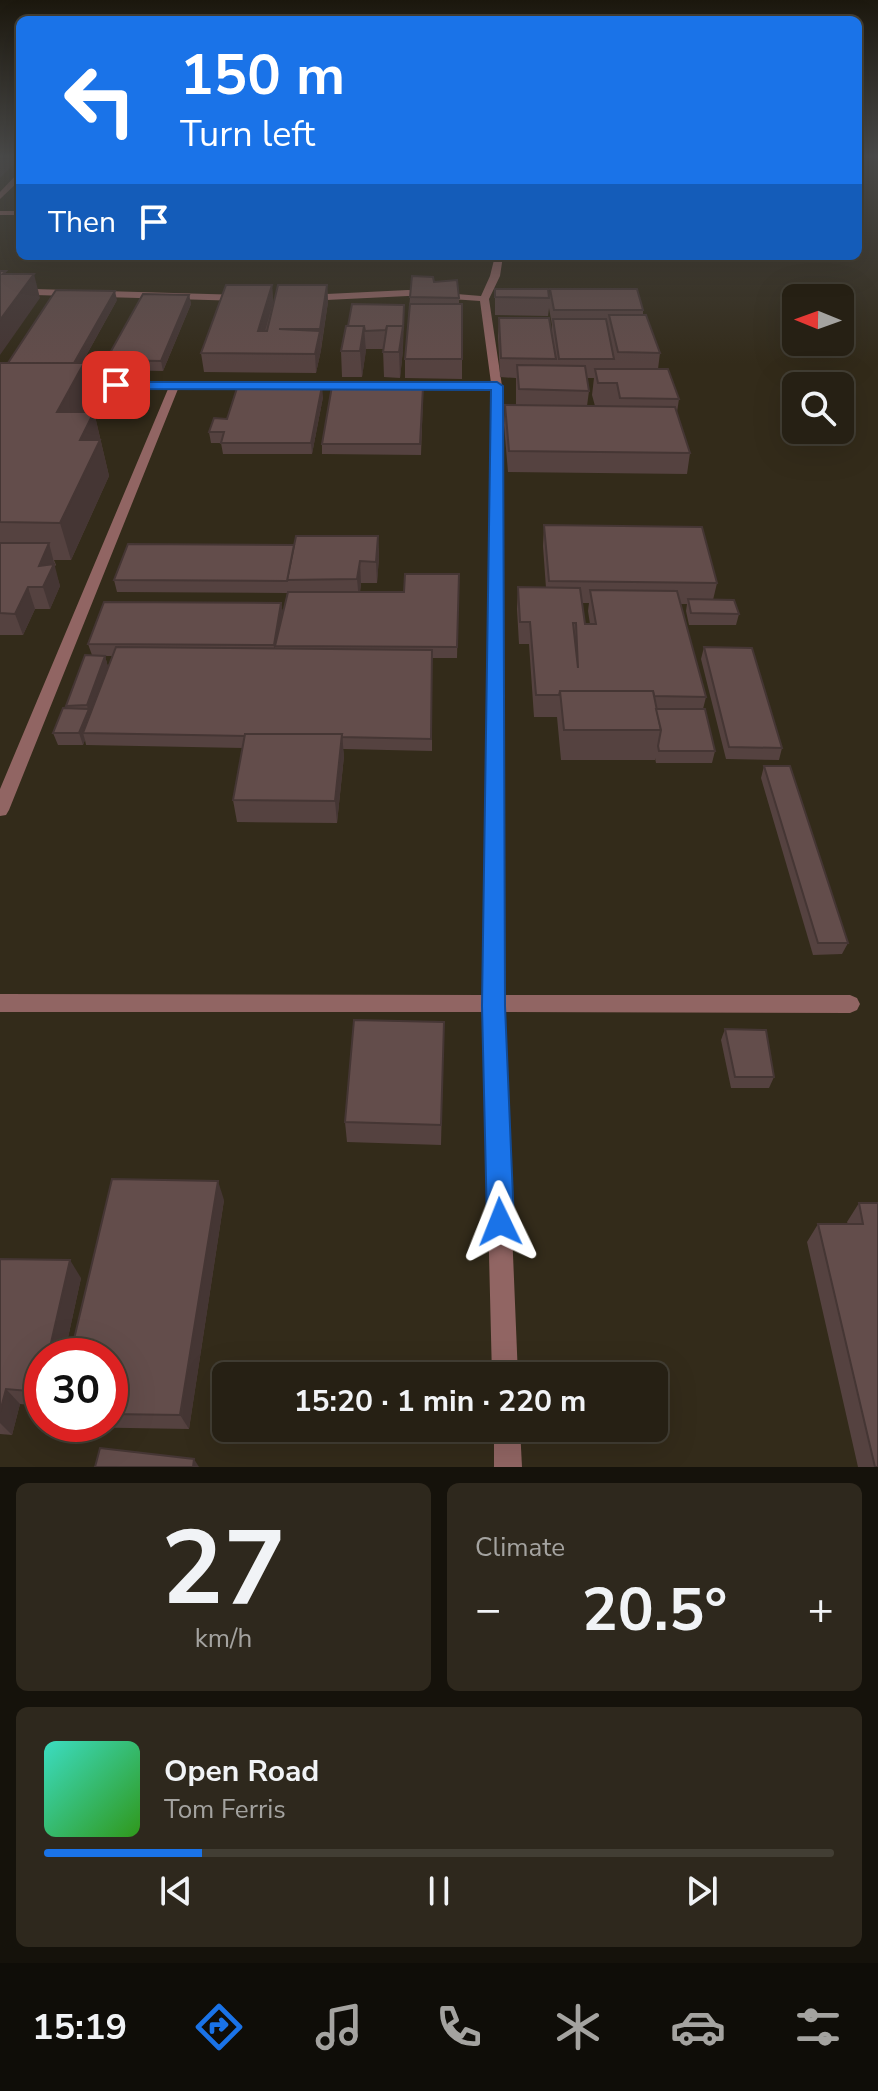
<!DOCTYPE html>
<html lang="en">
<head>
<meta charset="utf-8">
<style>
	:root { --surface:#262014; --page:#2e281d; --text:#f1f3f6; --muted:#a4a3a0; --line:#423e34; --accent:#1a73e8 }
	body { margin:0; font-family:"Nunito Sans",sans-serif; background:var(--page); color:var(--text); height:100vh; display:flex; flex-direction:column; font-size:30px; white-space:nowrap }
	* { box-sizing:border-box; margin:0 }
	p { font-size:26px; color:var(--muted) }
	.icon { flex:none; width:44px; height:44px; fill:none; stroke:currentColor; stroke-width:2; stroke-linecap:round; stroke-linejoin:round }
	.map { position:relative; height:1467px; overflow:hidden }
	.sheet { display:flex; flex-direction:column; gap:16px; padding:16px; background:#15120b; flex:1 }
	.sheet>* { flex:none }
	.top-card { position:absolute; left:16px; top:16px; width:846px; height:244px; border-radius:12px; box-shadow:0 8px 32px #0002,0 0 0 2px var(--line); background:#1a73e8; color:#fff; overflow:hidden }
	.needle { width:52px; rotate:271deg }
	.fabs { position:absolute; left:782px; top:284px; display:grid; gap:16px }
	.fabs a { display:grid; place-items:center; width:72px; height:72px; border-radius:12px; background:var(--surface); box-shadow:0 8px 32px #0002,0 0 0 2px var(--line); font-size:40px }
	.speed { position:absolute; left:24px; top:1338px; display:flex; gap:16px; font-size:40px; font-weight:700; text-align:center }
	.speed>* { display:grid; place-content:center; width:104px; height:104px; border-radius:50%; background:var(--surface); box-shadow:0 8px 32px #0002,0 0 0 2px var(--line); line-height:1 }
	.speed .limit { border:12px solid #d22; background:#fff; color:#111 }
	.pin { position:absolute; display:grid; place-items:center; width:68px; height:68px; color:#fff; margin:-34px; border-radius:16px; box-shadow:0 4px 12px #0006 }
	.me { position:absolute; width:88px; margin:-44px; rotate:358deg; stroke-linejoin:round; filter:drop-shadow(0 0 6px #0008) }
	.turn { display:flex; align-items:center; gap:28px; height:168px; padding:0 32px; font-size:36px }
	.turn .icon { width:104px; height:104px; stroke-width:2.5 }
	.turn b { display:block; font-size:56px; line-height:68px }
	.then { display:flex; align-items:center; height:76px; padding:0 32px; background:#0003; gap:16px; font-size:30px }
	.big { font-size:60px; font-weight:700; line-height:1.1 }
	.sheet .tile { flex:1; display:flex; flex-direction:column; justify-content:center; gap:12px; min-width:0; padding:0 28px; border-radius:12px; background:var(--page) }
	.sheet .dial { align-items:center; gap:0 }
	.dial b { font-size:104px; line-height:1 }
	.song { display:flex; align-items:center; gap:24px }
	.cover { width:96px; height:96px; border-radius:12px; background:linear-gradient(135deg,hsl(170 70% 55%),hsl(110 70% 35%)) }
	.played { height:8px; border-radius:4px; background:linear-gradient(90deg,var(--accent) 20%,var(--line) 20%) }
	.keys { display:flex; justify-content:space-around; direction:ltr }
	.heat { display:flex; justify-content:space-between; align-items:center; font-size:44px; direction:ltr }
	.sheet .tiles { flex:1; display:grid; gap:16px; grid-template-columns:1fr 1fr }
	.tile:last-child { grid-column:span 2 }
	.trip { position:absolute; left:212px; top:1362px; width:456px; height:80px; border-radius:12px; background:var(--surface); box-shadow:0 8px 32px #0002,0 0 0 2px var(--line); font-weight:700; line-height:80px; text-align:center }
	.tab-bar { display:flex; height:128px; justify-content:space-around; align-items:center; background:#0f0d08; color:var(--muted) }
	.tab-bar .icon { width:56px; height:56px }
	.tab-bar .on { color:var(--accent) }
	.tab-bar b { font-size:36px; color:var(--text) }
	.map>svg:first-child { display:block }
</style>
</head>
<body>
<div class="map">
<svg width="878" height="1467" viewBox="0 0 878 1467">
	<rect width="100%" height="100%" fill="#332b1a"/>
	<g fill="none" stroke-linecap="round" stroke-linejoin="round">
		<g fill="#916563" fill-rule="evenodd">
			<path d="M 17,174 L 20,174 L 20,180 L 0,199 L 0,192 Z"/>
			<rect x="0" y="211" width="20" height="4"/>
			<path d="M 495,256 L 503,256 L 500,276 L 489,299 L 502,386 L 503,995 L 850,995 L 857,998 L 860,1004 L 857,1010 L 850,1013 L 503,1012 L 518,1376 L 492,1376 L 483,1012 L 0,1012 L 0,994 L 483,995 L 492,389 L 302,389 L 297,386 L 302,383 L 491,383 L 480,301 L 408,296 L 306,301 L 301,298 L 306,295 L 408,290 L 481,296 L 490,276 Z"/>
			<path d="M 0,288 L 243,295 L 248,298 L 243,301 L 0,294 Z"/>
			<path d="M 70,382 L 259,383 L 264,386 L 259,389 L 178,389 L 9,810 L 6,815 L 0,816 L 0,789 L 168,389 L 66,387 L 65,385 Z"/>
			<path d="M 494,1428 L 520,1428 L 522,1467 L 494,1467 Z"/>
		</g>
	</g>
	<g fill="#554240" fill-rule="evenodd">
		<path d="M 434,282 L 459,298 L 459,304 L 462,304 L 462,379 L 405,378 L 405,359 L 410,297 Z"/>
		<path d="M 272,285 L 273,303 L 327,285 L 328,302 L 321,350 L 316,373 L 204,372 L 201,353 Z"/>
		<path d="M 495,289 L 549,297 L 550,289 L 643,310 L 643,315 L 660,353 L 658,369 L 679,399 L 677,412 L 690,453 L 687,474 L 508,472 L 504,425 L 505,405 L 516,405 L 516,378 L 500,377 L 498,336 L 499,318 L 552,333 L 552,325 L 549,308 L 548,316 L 495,315 ZM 587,378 L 594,378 L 592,395 L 595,406 L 587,406 L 589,391 Z"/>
		<path d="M 189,295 L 191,304 L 163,371 L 108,370 L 106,360 Z"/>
		<path d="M 117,300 L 82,363 L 92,397 L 84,412 L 94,412 L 109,476 L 71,560 L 54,560 L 56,565 L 54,567 L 60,586 L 50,609 L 35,609 L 23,635 L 0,635 L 0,363 L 8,363 Z"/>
		<path d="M 404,305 L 403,349 L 400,378 L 384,377 L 383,349 L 366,349 L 362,377 L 342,377 L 341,351 L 346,326 Z"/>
		<path d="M 323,397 L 312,454 L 223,454 L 221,443 L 211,443 L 209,432 L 227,419 Z"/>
		<path d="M 423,398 L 421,455 L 322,454 L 322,444 Z"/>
		<path d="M 544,525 L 717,583 L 713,600 L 739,614 L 736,625 L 689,625 L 686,611 L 687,604 L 680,604 L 706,697 L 703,709 L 715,751 L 712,763 L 656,763 L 655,758 L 655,760 L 561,760 L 557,717 L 534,717 L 529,644 L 519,644 L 517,609 L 518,587 L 546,588 L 543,546 ZM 582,603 L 589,603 L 588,611 L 590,624 L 585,624 Z"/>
		<path d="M 378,536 L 379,557 L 377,583 L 361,583 L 360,592 L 404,592 L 459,574 L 457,658 L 432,658 L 432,751 L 343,749 L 344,756 L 337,823 L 237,822 L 233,800 L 243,748 L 86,745 L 85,740 L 83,745 L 58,745 L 53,733 L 92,655 L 88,644 L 281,603 L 283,613 L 287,593 L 117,592 L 114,580 L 294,545 ZM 105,656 L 112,656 L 108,667 Z"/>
		<path d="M 704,647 L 782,748 L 779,760 L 726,759 L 701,659 Z"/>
		<path d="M 764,766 L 848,943 L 842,954 L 813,955 L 761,778 Z"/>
		<path d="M 444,1022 L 441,1145 L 347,1142 L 345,1122 Z"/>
		<path d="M 725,1029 L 774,1077 L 769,1088 L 731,1088 L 721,1040 Z"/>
		<path d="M 224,1200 L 189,1429 L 69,1427 L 67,1424 L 110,1424 L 110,1356 Z"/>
		<path d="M 859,1203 L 878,1203 L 878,1467 L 858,1467 L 807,1242 L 818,1224 L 848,1224 L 847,1222 Z"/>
		<path d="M 0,1259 L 81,1278 L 64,1356 L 42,1356 L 42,1406 L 20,1404 L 12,1435 L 0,1434 Z"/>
	</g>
	<g fill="#453634">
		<path d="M 1,158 L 20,158 L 0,178 L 0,159 Z"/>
		<path d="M 34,274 L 40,298 L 0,355 L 0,320 Z"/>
		<path d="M 272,285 L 273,303 L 260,349 L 258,331 Z"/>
		<path d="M 327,285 L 328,302 L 321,348 L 320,329 Z"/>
		<path d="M 115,291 L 117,300 L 76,374 L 74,363 Z"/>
		<path d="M 189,295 L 191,304 L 163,371 L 161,361 Z"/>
		<path d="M 364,326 L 366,351 L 362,377 L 360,351 Z"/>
		<path d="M 403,326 L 403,351 L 400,378 L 399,352 Z"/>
		<path d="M 320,331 L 321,350 L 316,373 L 315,354 Z"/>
		<path d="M 84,363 L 92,397 L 66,447 L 57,412 Z"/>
		<path d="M 322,386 L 323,397 L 312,454 L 311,443 Z"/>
		<path d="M 94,412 L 109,476 L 71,560 L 60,523 L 80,440 Z"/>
		<path d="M 378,536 L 379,557 L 377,583 L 376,562 Z"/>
		<path d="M 49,543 L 60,586 L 50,609 L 43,587 L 39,566 Z"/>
		<path d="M 360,561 L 361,583 L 359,601 L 357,579 Z"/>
		<path d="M 28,587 L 35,609 L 23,635 L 15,614 Z"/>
		<path d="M 281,603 L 283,614 L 275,646 L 275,656 L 274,645 Z"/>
		<path d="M 105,656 L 108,667 L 83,733 L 85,740 L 83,745 L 79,733 L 88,710 L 87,705 Z"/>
		<path d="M 342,734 L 344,756 L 337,823 L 335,801 Z"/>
		<path d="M 218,1181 L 224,1200 L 189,1429 L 180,1415 Z"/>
		<path d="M 70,1260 L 81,1278 L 64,1356 L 48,1356 Z"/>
		<path d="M 6,1389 L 20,1404 L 12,1435 L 0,1423 L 0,1412 Z"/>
		<path d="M 194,1459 L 199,1467 L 193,1467 Z"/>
	</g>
	<g fill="#634d4b" stroke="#453634" stroke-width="2" fill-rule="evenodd">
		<path d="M 0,271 L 6,271 L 3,274 L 34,274 L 0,320 Z"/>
		<path d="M 412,276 L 433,277 L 434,282 L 457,280 L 459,298 L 410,297 Z"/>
		<path d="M 226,285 L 272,285 L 258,331 L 267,331 L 278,285 L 327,285 L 320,329 L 279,329 L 320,331 L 315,354 L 201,353 Z"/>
		<path d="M 495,289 L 548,289 L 549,298 L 495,297 Z"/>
		<path d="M 550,289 L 637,289 L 643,310 L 554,310 Z"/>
		<path d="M 56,290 L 115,291 L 74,363 L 8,363 Z"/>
		<path d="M 143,294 L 189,295 L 161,361 L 106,360 Z"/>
		<path d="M 352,304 L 404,305 L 403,330 L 403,326 L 387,326 L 386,330 L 365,331 L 364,326 L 348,326 Z"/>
		<path d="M 410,304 L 462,304 L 462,359 L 405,359 Z"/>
		<path d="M 609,315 L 646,315 L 660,353 L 618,352 Z"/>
		<path d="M 499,318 L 549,318 L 556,359 L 501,358 Z"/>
		<path d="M 553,319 L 606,319 L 614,359 L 559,359 Z"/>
		<path d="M 346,326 L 364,326 L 360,351 L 341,351 Z"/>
		<path d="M 387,326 L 403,326 L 399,352 L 383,352 Z"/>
		<path d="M 0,363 L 84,363 L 57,412 L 94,412 L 80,440 L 100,440 L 60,523 L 0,522 Z"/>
		<path d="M 517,365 L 585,366 L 589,391 L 519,389 Z"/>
		<path d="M 595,369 L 668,369 L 679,399 L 620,398 L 617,383 L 598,383 Z"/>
		<path d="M 238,385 L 322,386 L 311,443 L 221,443 L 224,432 L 209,432 L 214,418 L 227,419 Z"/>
		<path d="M 332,386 L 423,387 L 420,444 L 322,444 Z"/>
		<path d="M 505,405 L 675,407 L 690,453 L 509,451 Z"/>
		<path d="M 544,525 L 702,527 L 717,583 L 549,581 Z"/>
		<path d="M 296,536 L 378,536 L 376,562 L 360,561 L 357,579 L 287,580 Z"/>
		<path d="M 0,543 L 49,543 L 39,566 L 54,564 L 43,587 L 28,587 L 15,614 L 0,613 Z"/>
		<path d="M 128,544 L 294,545 L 287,581 L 114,580 Z"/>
		<path d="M 405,574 L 459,574 L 457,647 L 275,646 L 288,592 L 404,592 Z"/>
		<path d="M 518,587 L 580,588 L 585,624 L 596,624 L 590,590 L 677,591 L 706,697 L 654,696 L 653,691 L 560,691 L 559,695 L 536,695 L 530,622 L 520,622 ZM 573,623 L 576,623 L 578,668 Z"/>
		<path d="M 688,599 L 734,600 L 739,614 L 691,613 Z"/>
		<path d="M 104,602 L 281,603 L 274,645 L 88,644 Z"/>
		<path d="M 116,647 L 432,650 L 431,739 L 341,737 L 342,734 L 245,734 L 245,736 L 83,733 Z"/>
		<path d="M 704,647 L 752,648 L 782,748 L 729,747 Z"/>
		<path d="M 85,655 L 105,656 L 87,705 L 66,706 Z"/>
		<path d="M 560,691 L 653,691 L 661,730 L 564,730 Z"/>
		<path d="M 63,708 L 89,709 L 79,733 L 53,733 Z"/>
		<path d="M 656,709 L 705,709 L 715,751 L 659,751 L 658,746 L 661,730 Z"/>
		<path d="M 245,734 L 342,734 L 335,801 L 233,800 Z"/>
		<path d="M 764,766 L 790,766 L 848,943 L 818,943 Z"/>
		<path d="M 354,1020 L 444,1022 L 441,1125 L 345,1122 Z"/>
		<path d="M 725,1029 L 766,1030 L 774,1077 L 735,1077 Z"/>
		<path d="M 112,1179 L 218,1181 L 180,1415 L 110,1414 L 110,1356 L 70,1356 Z"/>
		<path d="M 859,1203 L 878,1203 L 878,1467 L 875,1467 L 818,1224 L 863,1224 Z"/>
		<path d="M 0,1259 L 70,1260 L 48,1356 L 42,1356 L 42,1382 L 40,1392 L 6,1389 L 0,1412 Z"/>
		<path d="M 100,1448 L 194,1459 L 193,1467 L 95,1467 Z"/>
	</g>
	<linearGradient id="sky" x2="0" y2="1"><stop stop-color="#1c180e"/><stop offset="0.43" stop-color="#4a4a49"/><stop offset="1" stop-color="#4a4a49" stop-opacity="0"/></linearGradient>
	<rect width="878" height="364" fill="url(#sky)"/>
	<path fill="#1a73e8" stroke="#114b97" stroke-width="2" d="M 497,382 L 503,386 L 505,1006 L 514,1222 L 510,1231 L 500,1235 L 491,1231 L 487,1222 L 482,1006 L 491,390 L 116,389 L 110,385 L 116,382 Z"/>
</svg>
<div class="fabs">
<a><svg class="needle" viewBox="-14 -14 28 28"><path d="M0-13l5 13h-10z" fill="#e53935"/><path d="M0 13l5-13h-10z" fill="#a4a3a0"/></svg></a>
<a><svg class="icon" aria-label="search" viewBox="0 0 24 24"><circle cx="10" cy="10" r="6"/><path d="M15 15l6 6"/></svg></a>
</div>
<div class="speed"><div class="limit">30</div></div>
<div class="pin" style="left:116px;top:385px;background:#d93025"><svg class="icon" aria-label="arrive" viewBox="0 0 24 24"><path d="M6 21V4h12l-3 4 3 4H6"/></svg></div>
<svg class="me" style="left:500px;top:1222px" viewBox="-20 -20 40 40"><path d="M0-17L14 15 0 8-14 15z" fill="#1a73e8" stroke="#fff" stroke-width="4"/></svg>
<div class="trip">15:20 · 1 min · 220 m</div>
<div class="top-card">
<div class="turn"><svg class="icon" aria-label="left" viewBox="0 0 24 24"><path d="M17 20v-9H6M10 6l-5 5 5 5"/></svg><div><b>150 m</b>Turn left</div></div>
<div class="then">Then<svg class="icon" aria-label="arrive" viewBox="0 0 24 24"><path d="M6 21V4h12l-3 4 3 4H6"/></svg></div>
</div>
</div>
<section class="sheet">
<div class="tiles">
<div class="tile dial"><b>27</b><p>km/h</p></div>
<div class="tile"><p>Climate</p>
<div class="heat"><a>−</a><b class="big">20.5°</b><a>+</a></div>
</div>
<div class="tile">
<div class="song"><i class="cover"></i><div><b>Open Road</b><p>Tom Ferris</p></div></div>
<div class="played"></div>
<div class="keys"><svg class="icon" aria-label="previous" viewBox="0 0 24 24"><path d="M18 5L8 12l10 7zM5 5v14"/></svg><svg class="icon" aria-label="pause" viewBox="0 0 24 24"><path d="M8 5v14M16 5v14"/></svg><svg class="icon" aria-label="next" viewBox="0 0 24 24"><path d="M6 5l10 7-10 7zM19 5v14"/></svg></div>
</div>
</div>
</section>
<nav class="tab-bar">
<b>15:19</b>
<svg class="icon on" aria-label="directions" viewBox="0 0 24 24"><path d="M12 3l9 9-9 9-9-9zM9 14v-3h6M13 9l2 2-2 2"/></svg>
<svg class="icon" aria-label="music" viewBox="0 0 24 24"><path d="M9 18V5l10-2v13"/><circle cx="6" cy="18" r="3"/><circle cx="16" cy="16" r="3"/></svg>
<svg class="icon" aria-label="phone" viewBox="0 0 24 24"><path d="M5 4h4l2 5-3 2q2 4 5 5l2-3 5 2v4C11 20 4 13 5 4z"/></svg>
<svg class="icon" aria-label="climate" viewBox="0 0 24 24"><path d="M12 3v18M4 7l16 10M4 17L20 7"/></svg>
<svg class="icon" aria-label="car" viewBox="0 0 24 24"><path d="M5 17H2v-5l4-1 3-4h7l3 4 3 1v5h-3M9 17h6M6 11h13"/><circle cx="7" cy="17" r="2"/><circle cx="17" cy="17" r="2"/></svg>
<svg class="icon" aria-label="filters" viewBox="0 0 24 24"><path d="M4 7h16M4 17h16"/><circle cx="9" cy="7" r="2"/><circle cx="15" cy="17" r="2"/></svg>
</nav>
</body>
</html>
